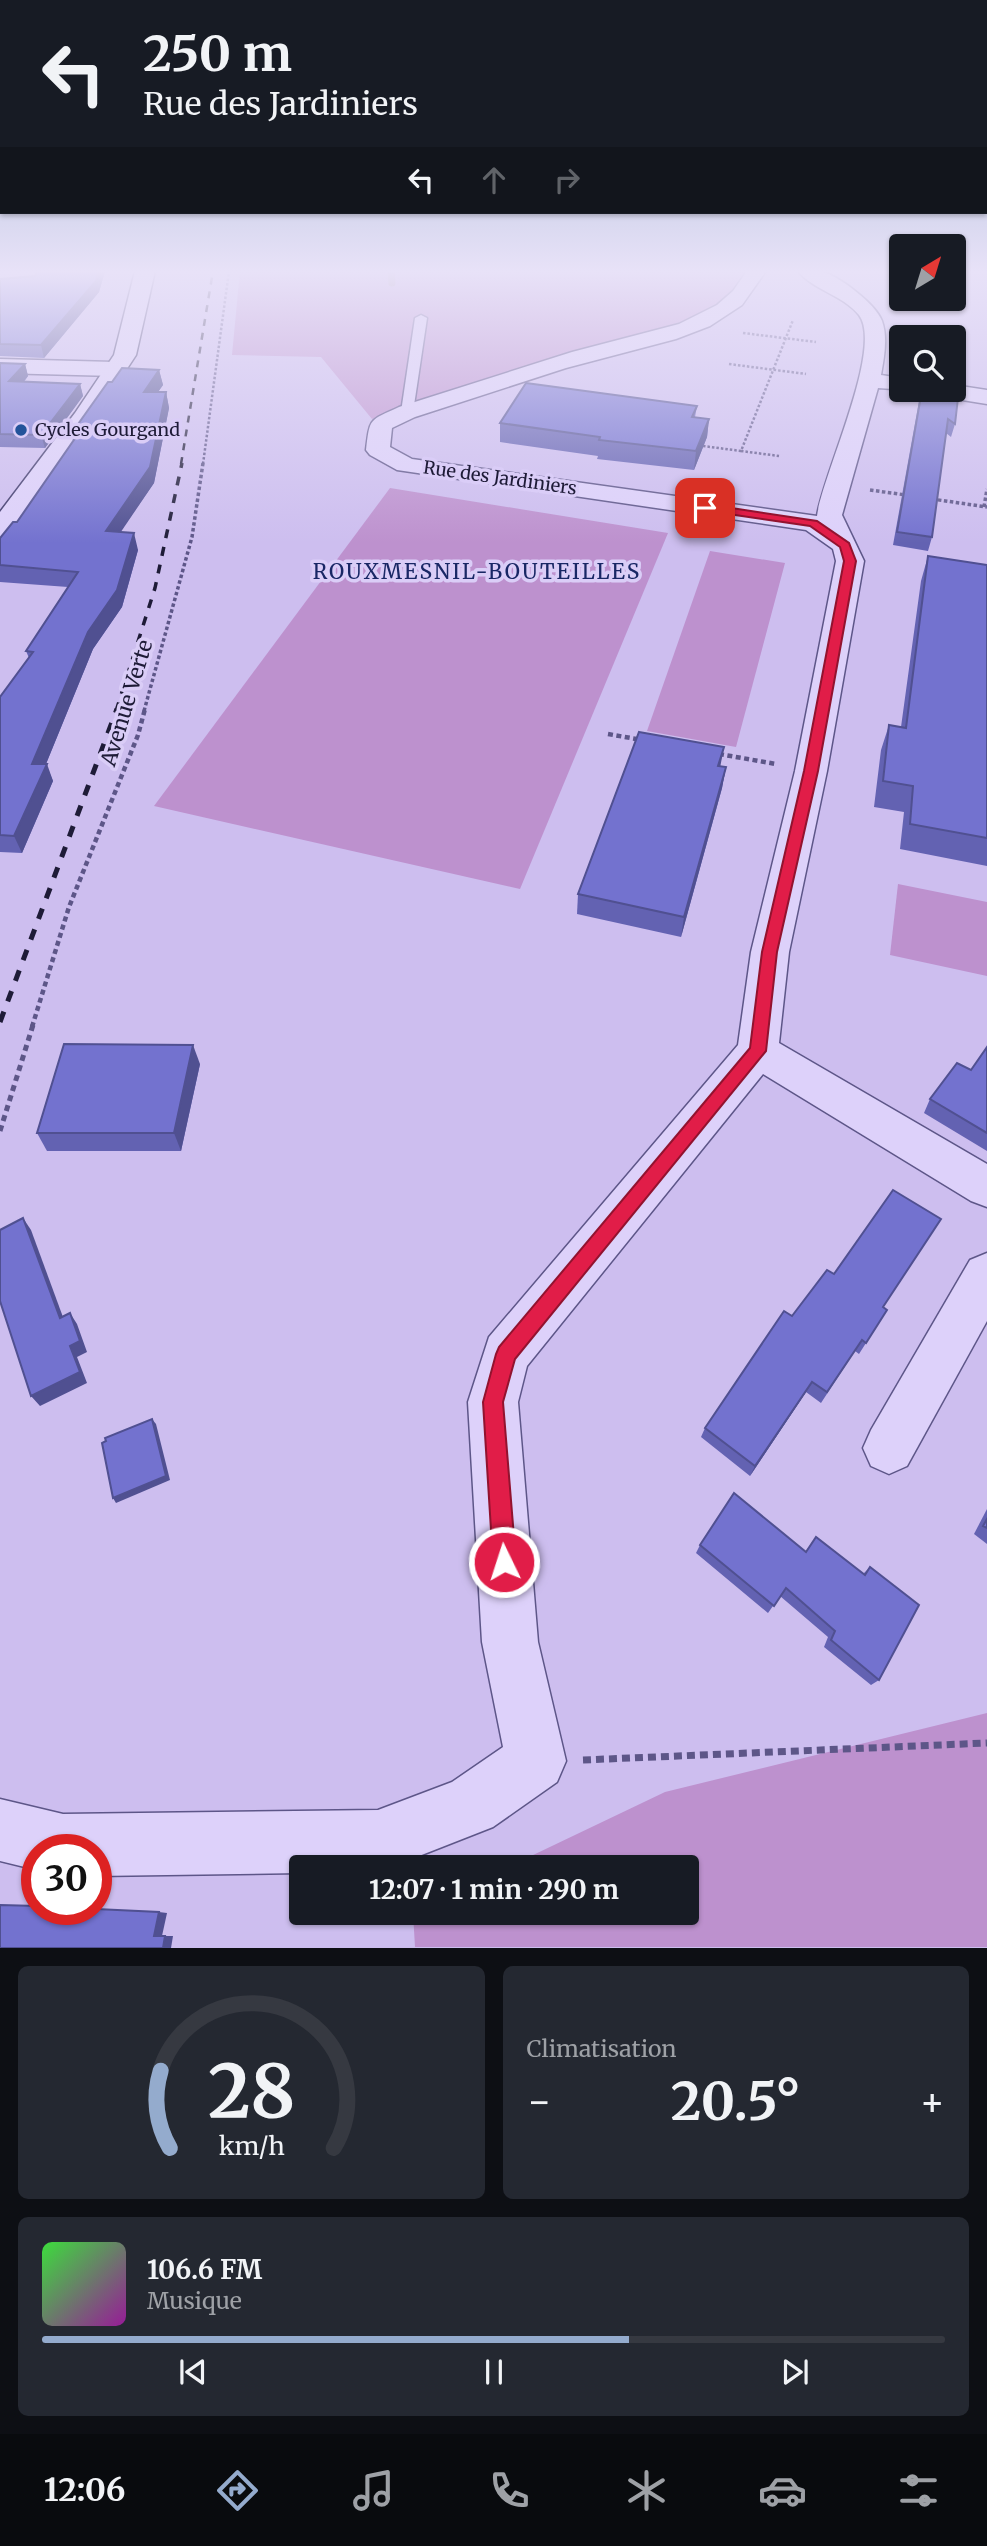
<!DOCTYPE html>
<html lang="fr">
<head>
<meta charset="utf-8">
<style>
	:root { --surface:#171b24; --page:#242831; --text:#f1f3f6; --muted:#9ea1a6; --line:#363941; --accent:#94abcd }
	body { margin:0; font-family:Merriweather,serif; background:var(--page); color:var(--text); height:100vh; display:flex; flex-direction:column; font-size:26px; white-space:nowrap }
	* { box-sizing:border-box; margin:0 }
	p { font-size:23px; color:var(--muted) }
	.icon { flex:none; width:38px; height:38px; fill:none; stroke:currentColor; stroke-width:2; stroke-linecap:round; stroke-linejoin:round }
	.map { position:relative; height:1948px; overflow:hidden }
	.side { display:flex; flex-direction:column; gap:18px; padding:18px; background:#0d0f14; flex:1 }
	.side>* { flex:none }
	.top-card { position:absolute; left:0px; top:0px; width:987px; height:214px; box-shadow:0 2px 5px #0004; background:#171b24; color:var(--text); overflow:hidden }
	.needle { width:46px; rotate:38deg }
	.controls { position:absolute; left:889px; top:234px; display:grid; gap:14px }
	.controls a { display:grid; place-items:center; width:77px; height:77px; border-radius:7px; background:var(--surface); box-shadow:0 2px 5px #0004; font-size:35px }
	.speed { position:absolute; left:21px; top:1834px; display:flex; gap:14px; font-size:35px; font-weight:700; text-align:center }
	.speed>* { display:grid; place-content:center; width:91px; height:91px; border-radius:50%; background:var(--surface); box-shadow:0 2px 5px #0004; line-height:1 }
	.speed .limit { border:10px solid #d22; background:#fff; color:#111 }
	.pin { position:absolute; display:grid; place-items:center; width:60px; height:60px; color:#fff; margin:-30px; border-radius:14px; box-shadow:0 4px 10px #0006 }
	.me { position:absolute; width:77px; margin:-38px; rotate:356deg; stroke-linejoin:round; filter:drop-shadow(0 0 5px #0008) }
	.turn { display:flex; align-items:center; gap:24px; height:147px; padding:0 28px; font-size:32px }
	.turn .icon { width:91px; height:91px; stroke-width:2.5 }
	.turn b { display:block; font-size:49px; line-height:60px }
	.lanes { display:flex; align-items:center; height:66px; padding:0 28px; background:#0003; justify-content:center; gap:35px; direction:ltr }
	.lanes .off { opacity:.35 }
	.big { font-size:52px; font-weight:700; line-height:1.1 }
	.side .tile { flex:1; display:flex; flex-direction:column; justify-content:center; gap:10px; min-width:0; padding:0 24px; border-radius:10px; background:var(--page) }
	.side .dial { align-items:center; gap:0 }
	.dial svg { height:182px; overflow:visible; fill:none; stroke:var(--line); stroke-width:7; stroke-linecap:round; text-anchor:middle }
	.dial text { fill:var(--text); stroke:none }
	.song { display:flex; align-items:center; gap:21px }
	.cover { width:84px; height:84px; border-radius:10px; background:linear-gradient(135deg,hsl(120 70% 55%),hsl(300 70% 35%)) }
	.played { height:7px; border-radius:4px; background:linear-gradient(90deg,var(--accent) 65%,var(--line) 65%) }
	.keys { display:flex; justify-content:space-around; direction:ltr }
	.heat { display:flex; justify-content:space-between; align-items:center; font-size:38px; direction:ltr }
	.side .tiles { flex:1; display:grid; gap:18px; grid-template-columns:1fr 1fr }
	.tile:last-child { grid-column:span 2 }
	.trip { position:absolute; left:289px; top:1855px; width:410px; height:70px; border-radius:7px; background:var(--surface); box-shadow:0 2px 5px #0004; font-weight:700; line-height:70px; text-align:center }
	.dock { display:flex; height:112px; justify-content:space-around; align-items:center; background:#090b0e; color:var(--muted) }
	.dock .icon { width:49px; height:49px }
	.dock .on { color:var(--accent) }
	.dock b { font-size:32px; color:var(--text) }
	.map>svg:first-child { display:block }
</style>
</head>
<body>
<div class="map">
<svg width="987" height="1948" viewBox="0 0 987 1948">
	<rect width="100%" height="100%" fill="#cdbeef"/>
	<g fill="#bd91ce">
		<path d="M 240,271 L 748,271 L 727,301 L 694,323 L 575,354 L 372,419 L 321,357 L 232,355 Z"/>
		<path d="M 390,488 L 668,533 L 520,889 L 154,806 Z"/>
		<path d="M 710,551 L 785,563 L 736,747 L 647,731 Z"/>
		<path d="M 898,884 L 987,902 L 987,976 L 890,955 Z"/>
		<path d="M 987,1713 L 987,1947 L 415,1947 L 413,1913 L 686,1913 L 686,1867 L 508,1867 L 665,1792 Z"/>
	</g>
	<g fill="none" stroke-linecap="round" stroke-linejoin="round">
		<path stroke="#8f7668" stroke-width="7" d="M 391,271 L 392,283"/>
		<defs>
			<path id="service" d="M 421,315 L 427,318 L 413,412 L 407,416 L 401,412 L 415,318 Z"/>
			<g id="minor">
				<path d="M 747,271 L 766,271 L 742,305 L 710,326 L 676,339 L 566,368 L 415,417 L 392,428 L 390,447 L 412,459 L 817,516 C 822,476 884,348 859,315 C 843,295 813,290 798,271 C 805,271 814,269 820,271 C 838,275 876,304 882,321 C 888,338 884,358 881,375 L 901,378 L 901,390 L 907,390 L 878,388 L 842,515 L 864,561 L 827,771 L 789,952 L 779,1043 L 987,1164 L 987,1207 L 971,1201 L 763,1074 L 527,1366 L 518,1402 L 538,1642 L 566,1761 L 557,1782 L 493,1827 L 391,1867 L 301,1867 L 301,1873 L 96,1876 L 96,1850 L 37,1850 L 37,1870 L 0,1861 L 0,1799 L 63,1814 L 378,1810 L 452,1782 L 503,1747 L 482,1642 L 468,1402 L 489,1337 L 738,1045 L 751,952 L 795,771 L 836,561 L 833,549 L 806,530 L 397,470 L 370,455 L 366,450 C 370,417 369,421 399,407 L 572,352 L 679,324 L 717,305 L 733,291 Z"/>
				<path d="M 0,359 L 114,362 L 122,364 L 125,369 L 122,374 L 114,376 L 0,373 Z"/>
				<path d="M 954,385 L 987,390 L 987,404 L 931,395 L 928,390 L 954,390 Z"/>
				<path d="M 987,1253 L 987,1321 L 907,1466 L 889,1474 L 871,1466 L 863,1448 L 871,1430 L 970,1260 Z"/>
			</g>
			<path id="secondary" d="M 135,271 L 155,271 L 136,355 L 92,422 L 9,536 L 0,538 L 0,512 L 75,413 L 114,355 Z"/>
		</defs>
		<use href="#service" stroke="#5d5688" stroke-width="3"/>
		<use href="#minor" stroke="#5d5688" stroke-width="3"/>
		<use href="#secondary" stroke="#3e396a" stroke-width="3"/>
		<g stroke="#5d5688" stroke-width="2.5" stroke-dasharray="2.5 2" stroke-linecap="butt">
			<path d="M 743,333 L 816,342"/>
			<path d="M 729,364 L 806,374"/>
			<path d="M 703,446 L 741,451 L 793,320"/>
			<path d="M 741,451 L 779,456"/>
			<path d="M 203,464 L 229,271"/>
		</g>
		<g stroke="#5d5688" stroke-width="3.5" stroke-dasharray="3.5 2.5" stroke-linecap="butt">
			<path d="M 870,490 L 906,495"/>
			<path d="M 932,499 L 987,507"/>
			<path d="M 984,507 L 987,489"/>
			<path d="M 144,711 L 192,537 L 203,463"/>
		</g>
		<g stroke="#5d5688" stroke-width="4.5" stroke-dasharray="5 3.5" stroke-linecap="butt">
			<path d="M 608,734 L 642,740"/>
			<path d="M 719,754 L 776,764"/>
			<path d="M 32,1027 L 69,907 L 138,735 L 145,709"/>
		</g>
		<path stroke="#5d5688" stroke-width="5" stroke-dasharray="6 4.5" stroke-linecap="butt" d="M 0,1131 L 33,1025"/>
		<path stroke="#5d5688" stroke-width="7" stroke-dasharray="8 5" stroke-linecap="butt" d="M 583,1760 L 987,1743"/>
		<use href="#service" fill="#ddd1fa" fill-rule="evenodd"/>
		<use href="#minor" fill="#ddd1fa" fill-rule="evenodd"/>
		<use href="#secondary" fill="#ddd1fa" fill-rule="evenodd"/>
		<path stroke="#1e1b37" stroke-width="2.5" stroke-dasharray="7 7" stroke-linecap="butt" d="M 181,464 L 213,271"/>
		<path stroke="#1e1b37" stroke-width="3.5" stroke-dasharray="9 9" stroke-linecap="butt" d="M 116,711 L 155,588 L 182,463"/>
		<path stroke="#1e1b37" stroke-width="5" stroke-dasharray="11 11" stroke-linecap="butt" d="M 0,1022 L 117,709"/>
	</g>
	<g fill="#6362b2">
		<path d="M 37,271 L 105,271 L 99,292 L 44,358 L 0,356 L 0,279 L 35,276 Z"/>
		<path d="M 0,363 L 25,364 L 28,376 L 24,382 L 80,384 L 83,396 L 45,448 L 0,447 Z"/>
		<path d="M 159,370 L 163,385 L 158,392 L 166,392 L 169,408 L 154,483 L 120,532 L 138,550 L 122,607 L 93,649 L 46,764 L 53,781 L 22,853 L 0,852 L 0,697 L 29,658 L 26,651 L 68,587 L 0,582 L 0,538 L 17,522 L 73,441 L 71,434 L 112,382 Z"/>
		<path d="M 921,390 L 954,390 L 955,424 L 951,437 L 946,433 L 932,537 L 928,551 L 893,545 Z"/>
		<path d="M 697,406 L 695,417 L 709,419 L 707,437 L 694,470 L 597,459 L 598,456 L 500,442 L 500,423 Z"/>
		<path d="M 928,556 L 987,565 L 987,866 L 900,849 L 904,812 L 874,807 L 881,750 L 889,725 L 901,727 L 921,581 Z"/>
		<path d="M 720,766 L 726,767 L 722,788 L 681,937 L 577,914 L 578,894 Z"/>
		<path d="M 987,1047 L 987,1151 L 924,1113 L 930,1099 L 971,1070 Z"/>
		<path d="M 200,1064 L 181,1151 L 47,1151 L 37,1133 Z"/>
		<path d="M 933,1231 L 883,1307 L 887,1310 L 859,1354 L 855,1351 L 821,1403 L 806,1392 L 750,1476 L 701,1437 L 705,1428 L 792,1316 L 834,1274 Z"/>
		<path d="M 987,1509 L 987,1544 L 974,1534 Z"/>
		<path d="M 816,1537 L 863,1574 L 870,1567 L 879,1680 L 871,1685 L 824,1647 L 828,1637 L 780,1596 L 768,1613 L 696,1553 L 700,1545 L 806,1551 Z"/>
	</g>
	<g fill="#505091">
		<path d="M 99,271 L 105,271 L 99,292 L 44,358 L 41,345 Z"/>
		<path d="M 25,364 L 28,376 L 13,394 L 9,381 Z"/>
		<path d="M 159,370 L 163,385 L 147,407 L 144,392 Z"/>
		<path d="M 80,384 L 83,396 L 45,448 L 41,435 Z"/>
		<path d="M 166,392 L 169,408 L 154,483 L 110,548 L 106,531 Z"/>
		<path d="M 709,419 L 707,437 L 694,470 L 696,451 Z"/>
		<path d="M 134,533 L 138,550 L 122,607 L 93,649 L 39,781 L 32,764 L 88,632 Z"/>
		<path d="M 724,747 L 720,768 L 718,766 Z"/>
		<path d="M 47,764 L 53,781 L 22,853 L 14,836 Z"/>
		<path d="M 726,767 L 722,788 L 681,937 L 684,917 Z"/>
		<path d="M 193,1045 L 200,1064 L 181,1151 L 174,1133 Z"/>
		<path d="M 23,1218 L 31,1230 L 67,1328 L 60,1318 Z"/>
		<path d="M 70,1313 L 77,1324 L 87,1352 L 77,1357 L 87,1383 L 40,1406 L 31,1396 L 70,1346 Z"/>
		<path d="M 812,1382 L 806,1392 L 750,1476 L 755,1466 Z"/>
		<path d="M 152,1419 L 156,1424 L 170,1480 L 116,1503 L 113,1498 Z"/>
		<path d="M 159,1912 L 167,1913 L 162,1936 L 154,1936 Z"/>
		<path d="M 165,1936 L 173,1936 L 171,1948 L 163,1948 Z"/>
	</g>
	<g fill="#7372cf" stroke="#505091" stroke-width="2">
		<path d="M 37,271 L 99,271 L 96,281 L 41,345 L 0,344 L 0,279 L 35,276 Z"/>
		<path d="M 932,333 L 959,337 L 954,374 L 954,338 L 932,338 Z"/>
		<path d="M 0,363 L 25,364 L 9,381 L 80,384 L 41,435 L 0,434 Z"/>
		<path d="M 122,368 L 159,370 L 144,392 L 166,392 L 150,467 L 106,531 L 134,533 L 117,590 L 88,632 L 32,764 L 47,764 L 14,836 L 0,835 L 0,697 L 33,652 L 26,651 L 78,572 L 0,565 L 0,538 L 13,522 L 17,522 L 78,434 L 71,434 L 108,382 L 112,382 Z"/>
		<path d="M 526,383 L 697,406 L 692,417 L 709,419 L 696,451 L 599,440 L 600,437 L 500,423 Z"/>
		<path d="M 954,388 L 959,389 L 955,424 L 948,419 L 932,537 L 897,532 L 922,390 L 954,390 Z"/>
		<path d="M 928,556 L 987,565 L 987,838 L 910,824 L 913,786 L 883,781 L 889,725 L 906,728 Z"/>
		<path d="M 639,732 L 724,747 L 718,766 L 726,767 L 684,917 L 578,894 Z"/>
		<path d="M 64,1044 L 193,1045 L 174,1133 L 37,1133 Z"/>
		<path d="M 987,1047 L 987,1133 L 930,1099 L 957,1063 L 971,1070 Z"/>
		<path d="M 893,1190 L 941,1219 L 883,1307 L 887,1310 L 866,1343 L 862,1340 L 827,1392 L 812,1382 L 755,1466 L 705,1428 L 784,1311 L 792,1316 L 827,1270 L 834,1274 Z"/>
		<path d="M 23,1218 L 60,1318 L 70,1313 L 80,1341 L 70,1346 L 80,1372 L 31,1396 L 0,1301 L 0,1230 Z"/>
		<path d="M 152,1419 L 166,1476 L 113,1498 L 102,1443 L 106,1441 L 105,1438 Z"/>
		<path d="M 734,1493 L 806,1552 L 816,1537 L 865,1575 L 870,1567 L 919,1605 L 879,1680 L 831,1640 L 835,1631 L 786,1588 L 774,1606 L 700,1545 Z"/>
		<path d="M 987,1519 L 987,1528 L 983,1526 Z"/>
		<path d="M 0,1905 L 37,1906 L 37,1909 L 96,1909 L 159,1912 L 154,1936 L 165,1936 L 163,1948 L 0,1948 Z"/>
	</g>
	<linearGradient id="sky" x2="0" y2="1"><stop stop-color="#98b0cc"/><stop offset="0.5" stop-color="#e8e2f8"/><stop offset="1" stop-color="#e8e2f8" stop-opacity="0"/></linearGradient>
	<rect width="987" height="543" fill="url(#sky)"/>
	<path fill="#e11d48" stroke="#92132f" stroke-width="2" d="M 705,504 L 817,521 L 849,543 L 856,561 L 818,771 L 777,952 L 766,1051 L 515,1359 L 503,1402 L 516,1562 L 512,1570 L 504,1574 L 496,1570 L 493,1562 L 483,1402 L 496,1354 L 499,1347 L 750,1048 L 762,952 L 804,771 L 844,561 L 840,547 L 810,526 L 701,510 L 699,508 Z"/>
	<circle fill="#23539a" stroke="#dacdf7" stroke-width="2.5" cx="21" cy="430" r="7"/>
	<g text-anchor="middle" stroke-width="7" stroke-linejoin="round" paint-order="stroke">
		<g font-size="18" fill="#1e1b37" stroke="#dacdf7" text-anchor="start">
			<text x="35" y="436">Cycles Gourgand</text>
		</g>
		<g font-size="18" fill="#1e1b37" stroke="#dacdf7">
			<text transform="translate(500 478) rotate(8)" y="6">Rue des Jardiniers</text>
		</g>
		<g font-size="21" letter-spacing="2" fill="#192765" stroke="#dacdf7">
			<text x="477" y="579">ROUXMESNIL-BOUTEILLES</text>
		</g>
		<g font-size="21" fill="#1e1b37" stroke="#dacdf7">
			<text transform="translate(127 703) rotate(-73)" y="7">Avenue Verte</text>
		</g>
	</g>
</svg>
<div class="controls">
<a><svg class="needle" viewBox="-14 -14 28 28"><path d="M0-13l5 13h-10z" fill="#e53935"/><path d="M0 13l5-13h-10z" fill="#9ea1a6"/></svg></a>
<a><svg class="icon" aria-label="search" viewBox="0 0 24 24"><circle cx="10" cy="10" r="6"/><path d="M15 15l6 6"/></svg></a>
</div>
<div class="speed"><div class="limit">30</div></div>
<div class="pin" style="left:705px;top:508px;background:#d93025"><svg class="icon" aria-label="arrive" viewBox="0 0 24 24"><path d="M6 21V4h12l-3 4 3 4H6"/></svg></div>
<svg class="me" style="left:504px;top:1562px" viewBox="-20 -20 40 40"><circle r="17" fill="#e11d48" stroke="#fff" stroke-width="3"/><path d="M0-11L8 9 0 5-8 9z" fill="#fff"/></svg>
<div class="trip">12:07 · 1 min · 290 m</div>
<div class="top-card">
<div class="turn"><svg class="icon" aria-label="left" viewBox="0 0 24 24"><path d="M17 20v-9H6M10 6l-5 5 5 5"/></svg><div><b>250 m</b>Rue des Jardiniers</div></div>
<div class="lanes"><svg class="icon" aria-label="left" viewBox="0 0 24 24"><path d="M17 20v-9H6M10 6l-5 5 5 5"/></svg><svg class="icon off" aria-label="ahead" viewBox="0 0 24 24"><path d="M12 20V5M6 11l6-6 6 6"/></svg><svg class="icon off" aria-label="right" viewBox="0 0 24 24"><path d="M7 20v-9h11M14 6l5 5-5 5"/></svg></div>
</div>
</div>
<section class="side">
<div class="tiles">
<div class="tile dial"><svg viewBox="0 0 100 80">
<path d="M14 69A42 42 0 1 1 86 69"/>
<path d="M14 69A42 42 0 0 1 10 35" stroke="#94abcd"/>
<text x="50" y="56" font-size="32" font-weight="700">28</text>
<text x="50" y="72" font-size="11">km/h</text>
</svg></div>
<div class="tile"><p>Climatisation</p>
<div class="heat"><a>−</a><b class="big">20.5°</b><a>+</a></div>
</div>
<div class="tile">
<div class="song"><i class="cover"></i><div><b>106.6 FM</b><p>Musique</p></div></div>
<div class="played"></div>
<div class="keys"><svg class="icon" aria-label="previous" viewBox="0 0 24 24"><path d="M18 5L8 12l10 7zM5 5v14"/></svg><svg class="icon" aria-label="pause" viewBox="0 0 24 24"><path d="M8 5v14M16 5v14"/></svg><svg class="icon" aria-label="next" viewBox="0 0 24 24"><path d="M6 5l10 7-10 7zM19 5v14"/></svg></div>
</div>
</div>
</section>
<nav class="dock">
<b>12:06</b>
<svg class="icon on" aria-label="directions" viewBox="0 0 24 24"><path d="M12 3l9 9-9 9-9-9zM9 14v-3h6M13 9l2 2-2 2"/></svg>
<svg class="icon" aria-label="music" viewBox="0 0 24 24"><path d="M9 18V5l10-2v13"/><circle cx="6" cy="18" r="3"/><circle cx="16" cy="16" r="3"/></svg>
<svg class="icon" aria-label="phone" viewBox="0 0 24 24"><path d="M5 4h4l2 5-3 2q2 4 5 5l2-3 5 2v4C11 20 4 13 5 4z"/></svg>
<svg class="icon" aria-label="climate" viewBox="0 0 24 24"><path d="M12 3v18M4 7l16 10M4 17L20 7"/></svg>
<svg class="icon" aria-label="car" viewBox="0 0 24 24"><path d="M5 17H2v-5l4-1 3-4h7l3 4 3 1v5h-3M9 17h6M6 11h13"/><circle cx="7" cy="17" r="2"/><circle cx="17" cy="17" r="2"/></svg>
<svg class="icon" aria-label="filters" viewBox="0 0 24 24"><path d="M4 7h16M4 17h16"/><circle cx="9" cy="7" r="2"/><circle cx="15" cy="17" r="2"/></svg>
</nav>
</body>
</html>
